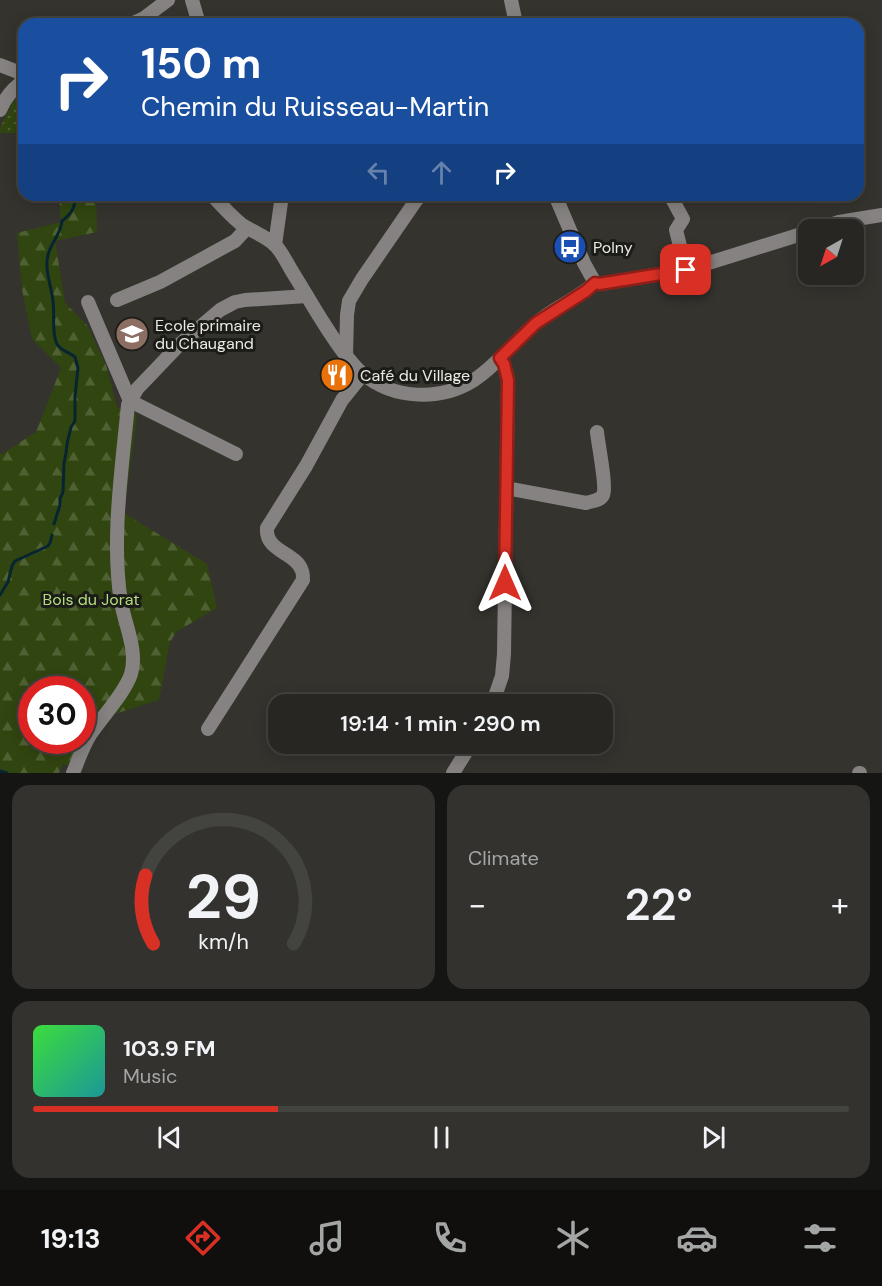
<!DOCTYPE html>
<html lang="en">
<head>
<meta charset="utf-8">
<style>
	:root { --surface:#272622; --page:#33322f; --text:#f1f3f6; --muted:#a4a5a5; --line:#434340; --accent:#d93025 }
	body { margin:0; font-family:"DM Sans",sans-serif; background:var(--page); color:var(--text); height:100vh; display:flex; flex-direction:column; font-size:22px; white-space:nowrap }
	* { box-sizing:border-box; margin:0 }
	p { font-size:20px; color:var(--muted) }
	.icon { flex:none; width:33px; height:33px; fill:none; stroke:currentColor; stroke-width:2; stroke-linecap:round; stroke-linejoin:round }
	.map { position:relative; height:773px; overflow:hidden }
	.side { display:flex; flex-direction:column; gap:12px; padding:12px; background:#151513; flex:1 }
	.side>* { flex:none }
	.top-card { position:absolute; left:18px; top:18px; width:846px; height:183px; border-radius:18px; box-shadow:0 3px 15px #0003,0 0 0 2px var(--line); background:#1a4fa0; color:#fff; overflow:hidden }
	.needle { width:39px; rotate:219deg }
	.fabs { position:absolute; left:798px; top:219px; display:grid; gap:12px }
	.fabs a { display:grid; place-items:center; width:66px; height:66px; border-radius:12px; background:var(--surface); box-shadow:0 3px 15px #0003,0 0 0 2px var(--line); font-size:30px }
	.speed { position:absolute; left:18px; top:676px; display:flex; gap:12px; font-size:30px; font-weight:700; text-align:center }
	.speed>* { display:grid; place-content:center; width:78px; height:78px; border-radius:50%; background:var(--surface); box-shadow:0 3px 15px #0003,0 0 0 2px var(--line); line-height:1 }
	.speed .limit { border:9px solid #d22; background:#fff; color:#111 }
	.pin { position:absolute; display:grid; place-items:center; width:51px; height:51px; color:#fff; margin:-26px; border-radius:12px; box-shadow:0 3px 9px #0006 }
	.me { position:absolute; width:66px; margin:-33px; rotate:0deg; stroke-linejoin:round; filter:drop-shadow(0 0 4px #0008) }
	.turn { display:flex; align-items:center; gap:21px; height:126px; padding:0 24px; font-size:27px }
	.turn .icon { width:78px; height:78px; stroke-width:2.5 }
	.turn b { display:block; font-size:42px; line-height:51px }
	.lanes { display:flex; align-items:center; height:57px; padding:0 24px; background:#0003; justify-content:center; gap:30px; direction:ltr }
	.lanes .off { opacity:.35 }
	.big { font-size:45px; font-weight:600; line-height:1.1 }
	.side .widget { flex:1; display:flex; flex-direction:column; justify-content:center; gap:9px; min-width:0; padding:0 21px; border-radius:18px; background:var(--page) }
	.side .dial { align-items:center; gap:0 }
	.dial svg { height:156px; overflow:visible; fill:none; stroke:var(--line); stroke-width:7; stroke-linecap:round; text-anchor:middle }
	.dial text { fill:var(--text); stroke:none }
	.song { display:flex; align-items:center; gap:18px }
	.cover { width:72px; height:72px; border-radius:9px; background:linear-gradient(135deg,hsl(120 70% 55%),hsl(180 70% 35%)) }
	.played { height:6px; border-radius:3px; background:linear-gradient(90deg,var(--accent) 30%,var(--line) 30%) }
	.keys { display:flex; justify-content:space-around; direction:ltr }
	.heat { display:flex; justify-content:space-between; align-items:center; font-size:33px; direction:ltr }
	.side .tiles { flex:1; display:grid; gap:12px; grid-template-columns:1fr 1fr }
	.widget:last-child { grid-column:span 2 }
	.trip { position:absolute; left:268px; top:694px; width:345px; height:60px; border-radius:18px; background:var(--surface); box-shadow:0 3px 15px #0003,0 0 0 2px var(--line); font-weight:600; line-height:60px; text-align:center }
	.tabs { display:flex; height:96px; justify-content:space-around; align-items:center; background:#100f0e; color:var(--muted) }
	.tabs .icon { width:42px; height:42px }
	.tabs .selected { color:var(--accent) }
	.tabs b { font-size:27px; color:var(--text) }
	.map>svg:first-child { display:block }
</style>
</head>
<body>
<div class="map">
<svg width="882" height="773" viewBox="0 0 882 773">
	<defs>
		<pattern id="grass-dots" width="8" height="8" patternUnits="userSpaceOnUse" patternTransform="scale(1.5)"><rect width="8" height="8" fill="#314510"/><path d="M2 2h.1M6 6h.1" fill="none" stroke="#4f6033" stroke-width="1.8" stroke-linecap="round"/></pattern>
		<pattern id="forest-firs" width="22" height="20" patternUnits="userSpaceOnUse" patternTransform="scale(1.5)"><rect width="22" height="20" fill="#314510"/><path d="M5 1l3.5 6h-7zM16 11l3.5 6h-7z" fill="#4f6033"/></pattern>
	</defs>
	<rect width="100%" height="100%" fill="#34332e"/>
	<path fill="url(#grass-dots)" d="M 24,89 L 24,133 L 0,133 L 0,128 L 12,104 Z"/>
	<path fill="url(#forest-firs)" fill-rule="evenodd" d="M 59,195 L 96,195 L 97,232 L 55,241 L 65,303 L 87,325 L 106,365 L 117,407 L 137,415 L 124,513 L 207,564 L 217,608 L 176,632 L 170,642 L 159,700 L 102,718 L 78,768 L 63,764 L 59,773 L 0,773 L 0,453 L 2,454 L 36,432 L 61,368 L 32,339 L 22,289 L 17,233 L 61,222 ZM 32,690 L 82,690 L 82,741 L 32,741 Z"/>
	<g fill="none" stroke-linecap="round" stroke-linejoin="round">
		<g stroke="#062530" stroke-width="3">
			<path d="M 54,524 L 60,505 L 60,499 L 63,492 L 64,463 L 66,453 L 67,444 L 71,427 L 75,421 L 75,396 L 78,368 L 75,357 C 69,352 61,351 57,344 C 51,332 55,315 53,302 C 52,287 44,270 48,255 C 51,242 61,234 62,221 C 71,214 76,207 75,195"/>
			<path d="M 0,595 L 8,582 L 12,566 L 15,561 L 48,546 L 50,543 L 52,535"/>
			<path d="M 0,771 L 7,773"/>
		</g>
		<g stroke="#868282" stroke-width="14">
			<path d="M 192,0 L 199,24"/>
			<path d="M 511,0 L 516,24"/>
			<path d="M 131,24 L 144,18 L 168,0"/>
			<path d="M 0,65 L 18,72 L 24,77"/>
			<path d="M 0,110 C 5,98 13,88 24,81"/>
			<path d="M 212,195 C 221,205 230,215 241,224 C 251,231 268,237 276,246 C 283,254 288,265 293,273 C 310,300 328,334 348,358 C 352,363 358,370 363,374 C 394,400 441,401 474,380 C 497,365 514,342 535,324 C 553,308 577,299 595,283"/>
			<path d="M 555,195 L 584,263 L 595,283"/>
			<path d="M 670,195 L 683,219 L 676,230 L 686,270"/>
			<path d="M 815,230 L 839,222 L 882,215"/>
			<path d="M 275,245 L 282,195"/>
			<path d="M 595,283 L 599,284 L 686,270 L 808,232"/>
			<path d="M 117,300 L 160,282 L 235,241 L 247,228"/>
			<path d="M 88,302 L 130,401 L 236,454"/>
			<path d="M 346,356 L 347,315 L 349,301 L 362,279 L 417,199 L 422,195"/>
			<path d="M 506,488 L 586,503 C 592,501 600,501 603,495 C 607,487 598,443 597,432"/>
			<path d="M 492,705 L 502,676 L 504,654 L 508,380 L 504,364 L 500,358"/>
			<path d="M 208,729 L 303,580 C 303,579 303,572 302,571 C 296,552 265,552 267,528 L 306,466 L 342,400 L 363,374"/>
			<path d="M 73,773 C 78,761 83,746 90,735 C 101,718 125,693 131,674 C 138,651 125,625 121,602 C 111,540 122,468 128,405 L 137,389 L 180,344 L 220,310 L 235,302 L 245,300 L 307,296"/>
			<path d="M 453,773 L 471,744"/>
			<path d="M 859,773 L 860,773"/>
		</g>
	</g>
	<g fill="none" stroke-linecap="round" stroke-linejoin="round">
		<defs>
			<path id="route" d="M 505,583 L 508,380 L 504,364 L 500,358 L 536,323 L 586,291 L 595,283 L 599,284 L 686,270"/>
		</defs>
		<use href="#route" stroke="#8d1f18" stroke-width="15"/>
		<use href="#route" stroke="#d93025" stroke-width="10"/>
	</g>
	<defs>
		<symbol id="bus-disc" viewBox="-11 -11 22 22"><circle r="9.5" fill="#1a4fb4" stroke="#1b1b18"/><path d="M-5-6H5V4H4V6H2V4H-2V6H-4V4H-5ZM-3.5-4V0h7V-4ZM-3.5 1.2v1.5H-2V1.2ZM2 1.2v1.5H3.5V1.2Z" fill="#fff"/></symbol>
		<symbol id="school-disc" viewBox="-11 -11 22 22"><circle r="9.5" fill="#8d6e63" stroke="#1b1b18"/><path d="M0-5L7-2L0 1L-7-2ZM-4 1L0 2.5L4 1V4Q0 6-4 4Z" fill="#fff"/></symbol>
		<symbol id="restaurant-disc" viewBox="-11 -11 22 22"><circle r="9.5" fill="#e8710a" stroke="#1b1b18"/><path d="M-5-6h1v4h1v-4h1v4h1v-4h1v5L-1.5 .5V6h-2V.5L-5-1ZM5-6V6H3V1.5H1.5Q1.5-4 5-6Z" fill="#fff"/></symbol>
	</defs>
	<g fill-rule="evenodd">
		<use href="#bus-disc" x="551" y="228" width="38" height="38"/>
		<use href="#school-disc" x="113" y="315" width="38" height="38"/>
		<use href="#restaurant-disc" x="318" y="356" width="38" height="38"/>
	</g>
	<g text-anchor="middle" stroke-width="6" stroke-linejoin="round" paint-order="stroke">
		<g font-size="16" fill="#eae9e6" stroke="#1b1b18" text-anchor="start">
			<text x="593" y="253">Polny</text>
			<text x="155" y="331">Ecole primaire<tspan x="155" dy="18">du Chaugand</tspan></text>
			<text x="360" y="381">Café du Village</text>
		</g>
		<g font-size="16" fill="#b4dd7d" stroke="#1b1b18">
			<text x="91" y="605">Bois du Jorat</text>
		</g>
	</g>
</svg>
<div class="fabs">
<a><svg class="needle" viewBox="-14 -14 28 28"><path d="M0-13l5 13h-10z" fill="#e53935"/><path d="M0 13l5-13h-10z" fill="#a4a5a5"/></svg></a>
</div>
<div class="speed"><div class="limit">30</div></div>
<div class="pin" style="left:686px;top:270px;background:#d93025"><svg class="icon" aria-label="arrive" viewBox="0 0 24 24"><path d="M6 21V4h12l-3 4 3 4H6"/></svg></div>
<svg class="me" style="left:505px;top:583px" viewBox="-20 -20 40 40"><path d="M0-17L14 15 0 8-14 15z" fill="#d93025" stroke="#fff" stroke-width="4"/></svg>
<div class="trip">19:14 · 1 min · 290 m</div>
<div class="top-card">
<div class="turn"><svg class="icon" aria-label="right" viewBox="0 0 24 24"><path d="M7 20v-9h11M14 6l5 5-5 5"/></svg><div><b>150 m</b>Chemin du Ruisseau-Martin</div></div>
<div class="lanes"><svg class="icon off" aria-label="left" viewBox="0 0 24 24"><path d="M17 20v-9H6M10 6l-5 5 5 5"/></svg><svg class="icon off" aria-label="ahead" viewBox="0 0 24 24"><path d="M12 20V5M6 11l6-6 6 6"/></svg><svg class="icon" aria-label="right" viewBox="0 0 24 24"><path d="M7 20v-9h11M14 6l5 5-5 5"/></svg></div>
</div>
</div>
<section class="side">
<div class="tiles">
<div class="widget dial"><svg viewBox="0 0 100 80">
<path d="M14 69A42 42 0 1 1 86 69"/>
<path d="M14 69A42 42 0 0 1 10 34" stroke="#d93025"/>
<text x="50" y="56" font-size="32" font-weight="700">29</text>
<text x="50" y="72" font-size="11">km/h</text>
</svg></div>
<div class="widget"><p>Climate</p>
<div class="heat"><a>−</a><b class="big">22°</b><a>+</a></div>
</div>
<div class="widget">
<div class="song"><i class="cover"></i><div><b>103.9 FM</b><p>Music</p></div></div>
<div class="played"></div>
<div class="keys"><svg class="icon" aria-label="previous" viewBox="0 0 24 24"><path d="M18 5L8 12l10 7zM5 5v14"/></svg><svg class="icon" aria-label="pause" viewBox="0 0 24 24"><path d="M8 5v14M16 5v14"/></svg><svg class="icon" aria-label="next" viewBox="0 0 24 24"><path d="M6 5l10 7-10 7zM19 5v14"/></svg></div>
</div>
</div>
</section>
<nav class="tabs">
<b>19:13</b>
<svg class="icon selected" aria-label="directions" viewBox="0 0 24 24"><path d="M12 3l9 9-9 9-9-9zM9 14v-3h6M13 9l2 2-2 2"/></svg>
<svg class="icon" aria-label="music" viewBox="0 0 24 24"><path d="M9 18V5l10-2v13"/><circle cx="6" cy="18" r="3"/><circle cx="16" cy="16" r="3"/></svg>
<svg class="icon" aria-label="phone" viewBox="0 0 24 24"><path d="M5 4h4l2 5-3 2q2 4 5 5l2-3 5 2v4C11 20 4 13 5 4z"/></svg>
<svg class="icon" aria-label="climate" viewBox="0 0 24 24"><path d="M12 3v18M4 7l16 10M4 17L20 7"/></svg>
<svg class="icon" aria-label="car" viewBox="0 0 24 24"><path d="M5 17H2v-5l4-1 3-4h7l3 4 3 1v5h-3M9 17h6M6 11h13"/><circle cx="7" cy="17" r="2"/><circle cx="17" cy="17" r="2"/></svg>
<svg class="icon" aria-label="filters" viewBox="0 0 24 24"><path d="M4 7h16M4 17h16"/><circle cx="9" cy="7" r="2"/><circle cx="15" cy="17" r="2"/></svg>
</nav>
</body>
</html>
